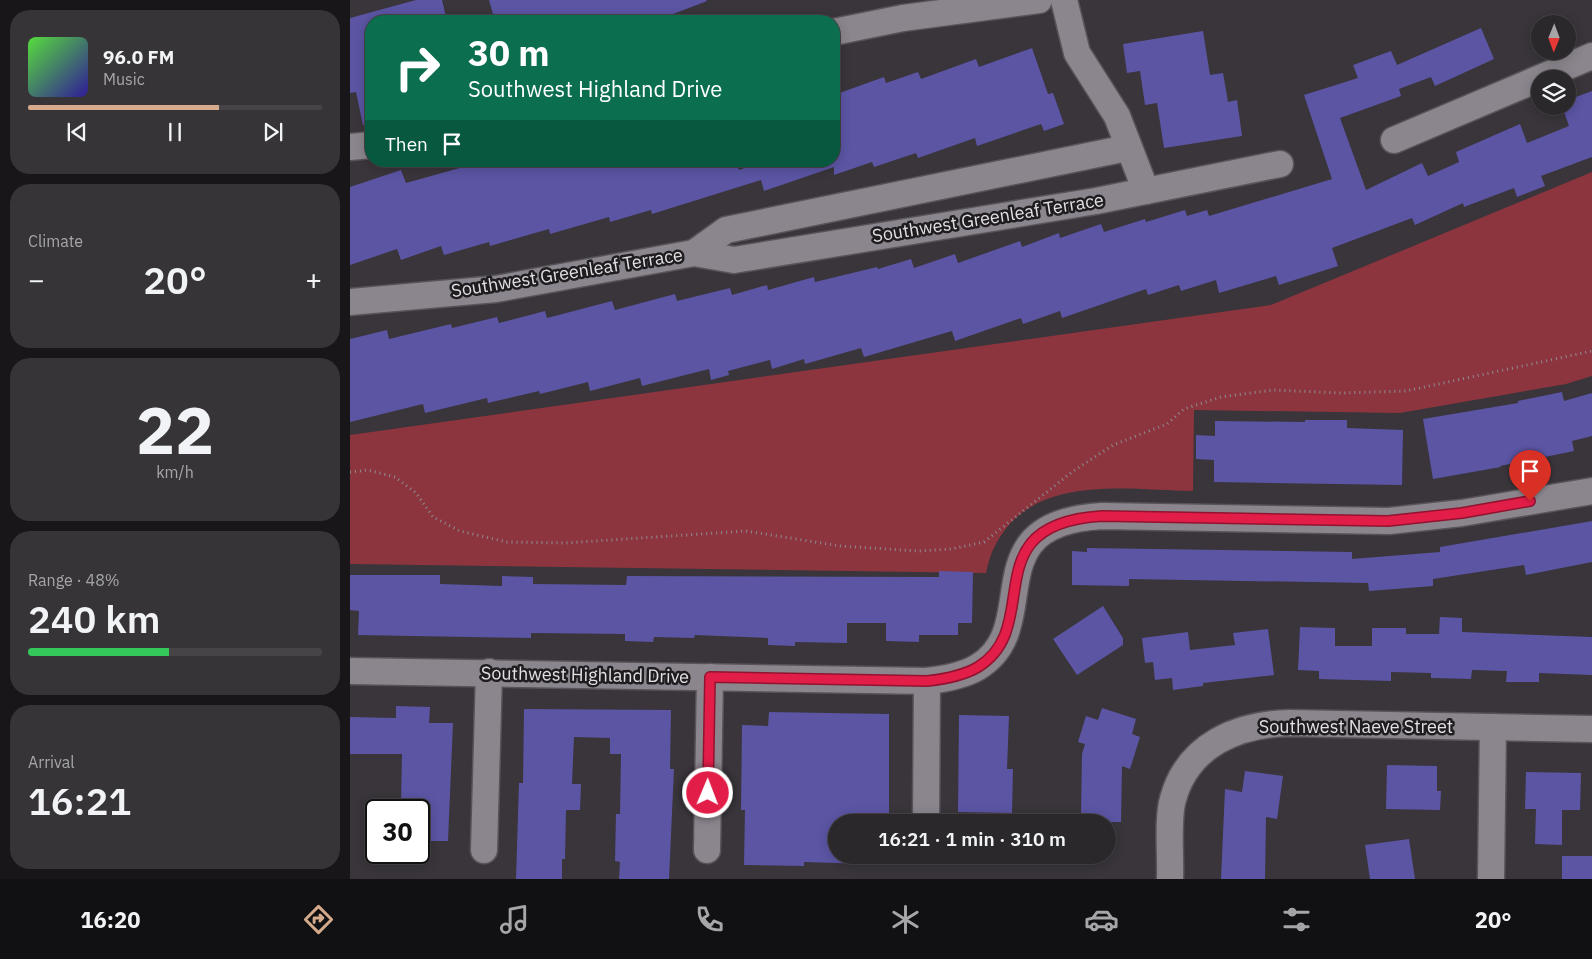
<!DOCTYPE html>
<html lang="en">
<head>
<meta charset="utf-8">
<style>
	:root { --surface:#2b282c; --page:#373438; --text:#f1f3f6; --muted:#a6a6a9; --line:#474448; --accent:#d6ab8b }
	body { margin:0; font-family:"IBM Plex Sans",sans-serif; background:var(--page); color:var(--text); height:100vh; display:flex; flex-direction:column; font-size:19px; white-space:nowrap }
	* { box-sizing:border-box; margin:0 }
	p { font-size:16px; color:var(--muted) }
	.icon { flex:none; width:28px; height:28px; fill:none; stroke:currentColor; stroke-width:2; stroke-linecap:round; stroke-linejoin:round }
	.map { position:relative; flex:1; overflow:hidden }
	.sheet { display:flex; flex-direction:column; gap:10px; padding:10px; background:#181618; width:350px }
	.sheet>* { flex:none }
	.hud { position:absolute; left:15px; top:15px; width:475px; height:152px; border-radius:20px; box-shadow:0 2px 12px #0003,0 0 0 1px var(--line); background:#0b6e4f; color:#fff; overflow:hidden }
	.needle { width:32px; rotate:181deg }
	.fabs { position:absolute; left:1181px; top:15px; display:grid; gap:10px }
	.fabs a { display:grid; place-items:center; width:45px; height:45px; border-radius:50%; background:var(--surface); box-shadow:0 2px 12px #0003,0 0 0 1px var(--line); font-size:25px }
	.speed { position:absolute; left:15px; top:799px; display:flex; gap:10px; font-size:25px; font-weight:700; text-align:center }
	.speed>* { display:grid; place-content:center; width:65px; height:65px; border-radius:50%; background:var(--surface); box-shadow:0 2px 12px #0003,0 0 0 1px var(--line); line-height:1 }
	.speed .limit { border:2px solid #111; border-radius:8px; background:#fff; color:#111 }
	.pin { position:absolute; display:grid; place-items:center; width:42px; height:42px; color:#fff; margin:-51px -21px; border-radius:50% 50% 50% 0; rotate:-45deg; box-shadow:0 0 5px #0007 }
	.pin .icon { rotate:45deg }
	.me { position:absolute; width:55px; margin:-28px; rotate:1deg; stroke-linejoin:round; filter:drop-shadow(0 0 4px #0008) }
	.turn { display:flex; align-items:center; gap:18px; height:105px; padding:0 20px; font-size:22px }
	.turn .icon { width:65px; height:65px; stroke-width:2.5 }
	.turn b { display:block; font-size:35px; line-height:42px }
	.then { display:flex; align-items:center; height:48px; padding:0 20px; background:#0003; gap:10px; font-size:19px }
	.big { font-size:38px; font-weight:600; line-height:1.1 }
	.sheet .tile { flex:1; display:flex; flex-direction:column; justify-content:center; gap:8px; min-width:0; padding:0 18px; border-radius:20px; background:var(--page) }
	.sheet .dial { align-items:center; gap:0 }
	.dial b { font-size:65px; line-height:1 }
	.song { display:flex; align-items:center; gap:15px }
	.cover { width:60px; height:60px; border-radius:8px; background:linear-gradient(135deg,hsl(110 70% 55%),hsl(250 70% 35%)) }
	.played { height:5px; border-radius:2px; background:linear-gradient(90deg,var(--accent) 65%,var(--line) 65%) }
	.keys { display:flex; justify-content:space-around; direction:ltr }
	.heat { display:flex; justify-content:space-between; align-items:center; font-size:28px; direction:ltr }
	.charge { height:8px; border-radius:4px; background:linear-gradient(90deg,#34c759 48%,var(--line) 0) }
	.trip { position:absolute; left:478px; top:814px; width:288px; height:50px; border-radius:25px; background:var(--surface); box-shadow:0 2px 12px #0003,0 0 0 1px var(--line); font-weight:600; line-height:50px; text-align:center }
	.tabs { display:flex; height:80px; justify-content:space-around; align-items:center; background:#111012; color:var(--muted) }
	.tabs .icon { width:35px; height:35px }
	.tabs .current { color:var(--accent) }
	.tabs b { font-size:22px; color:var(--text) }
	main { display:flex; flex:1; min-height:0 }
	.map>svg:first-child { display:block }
</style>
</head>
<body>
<main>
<section class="sheet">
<div class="tile">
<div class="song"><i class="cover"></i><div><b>96.0 FM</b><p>Music</p></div></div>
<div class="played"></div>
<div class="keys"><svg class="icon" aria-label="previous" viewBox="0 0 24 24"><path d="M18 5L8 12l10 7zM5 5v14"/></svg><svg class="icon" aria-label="pause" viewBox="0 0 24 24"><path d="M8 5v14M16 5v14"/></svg><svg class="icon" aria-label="next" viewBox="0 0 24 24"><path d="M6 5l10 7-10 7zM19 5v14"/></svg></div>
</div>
<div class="tile"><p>Climate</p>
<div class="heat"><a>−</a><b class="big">20°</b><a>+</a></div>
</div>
<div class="tile dial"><b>22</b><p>km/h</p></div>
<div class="tile"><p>Range · 48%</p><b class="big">240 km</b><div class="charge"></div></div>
<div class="tile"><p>Arrival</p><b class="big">16:21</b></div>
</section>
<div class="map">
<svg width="1242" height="879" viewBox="0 0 1242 879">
	<rect width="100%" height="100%" fill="#39353b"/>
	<path fill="#8d353e" d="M 1242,172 L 1242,376 L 1216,384 L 1050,413 L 844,410 L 843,491 C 775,490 680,472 644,548 C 640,555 638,565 636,573 L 0,564 L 0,435 L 921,305 Z"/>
	<g fill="#5b55a4">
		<path d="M 66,0 L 92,0 L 97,21 L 21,21 L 21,124 L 13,125 L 6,92 L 0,93 L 0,18 Z"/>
		<path d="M 139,0 L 356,0 L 357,1 L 305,21 L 145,21 Z"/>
		<path d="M 1131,28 L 1144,59 L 1085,86 L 1081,77 L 1049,89 L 1051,96 L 990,118 L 1016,190 L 1072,163 L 1078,176 L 1109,162 L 1106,152 L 1170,124 L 1177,143 L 1219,126 L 1212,106 L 1218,106 L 1218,100 L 1242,91 L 1242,157 L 1191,176 L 1195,186 L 1167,197 L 1164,188 L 1114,207 L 1113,203 L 1065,225 L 1062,218 L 982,248 L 988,266 L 929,285 L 926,276 L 869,293 L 866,280 L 831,291 L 829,285 L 798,295 L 796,289 L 712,318 L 710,311 L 673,324 L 671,318 L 605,341 L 602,331 L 514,357 L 511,348 L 455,364 L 454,359 L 422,369 L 420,360 L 378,371 L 379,375 L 361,380 L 359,369 L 292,386 L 290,378 L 240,391 L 238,382 L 190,394 L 189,391 L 138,403 L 137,398 L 75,413 L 73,404 L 0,422 L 0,339 L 37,330 L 39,339 L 101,324 L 102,328 L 147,317 L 149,323 L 195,311 L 197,318 L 262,301 L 265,310 L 325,294 L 327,301 L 380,288 L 382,295 L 417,285 L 418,290 L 464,277 L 465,282 L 527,267 L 528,269 L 561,259 L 564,268 L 605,254 L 608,263 L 670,241 L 672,247 L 709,233 L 710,238 L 751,224 L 754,232 L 795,219 L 796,222 L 835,210 L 837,216 L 857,210 L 859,216 L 982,179 L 954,95 L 1008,78 L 1003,65 L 1041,51 L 1047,65 Z"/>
		<path d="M 853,31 L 860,75 L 873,73 L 878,102 L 887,100 L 892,136 L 814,148 L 807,103 L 795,105 L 790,71 L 777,73 L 773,44 Z"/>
		<path d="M 682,48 L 698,94 L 703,93 L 714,124 L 694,131 L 691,124 L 627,146 L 625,138 L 568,158 L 566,153 L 524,167 L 522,162 L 484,175 L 484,167 L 414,191 L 411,180 L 302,214 L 301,210 L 260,222 L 259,217 L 200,234 L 199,229 L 140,246 L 139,242 L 94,255 L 91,246 L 51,260 L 47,249 L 0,265 L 0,187 L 51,170 L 56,183 L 135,161 L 386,161 L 389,170 L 413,161 L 484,161 L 484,95 L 534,77 L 536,83 L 568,72 L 571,79 L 626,59 L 629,67 Z"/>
		<path d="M 1212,392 L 1214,401 L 1242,393 L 1242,436 L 1222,441 L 1224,451 L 1150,466 L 1151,467 L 1083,479 L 1073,419 L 1168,403 L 1168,401 Z"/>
		<path d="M 955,420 L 997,420 L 997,428 L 1053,430 L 1052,485 L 864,482 L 864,460 L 846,459 L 846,435 L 865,436 L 865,421 L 955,422 Z"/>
		<path d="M 1242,521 L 1242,562 L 1176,575 L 1174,565 L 1083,579 L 1083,586 L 1019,591 L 1018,583 L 779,579 L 779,586 L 722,585 L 722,551 L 737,552 L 737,548 L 1002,552 L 1002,559 L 1090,552 L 1090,547 Z"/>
		<path d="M 589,571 L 623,572 L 622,623 L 608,623 L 608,635 L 569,635 L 569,642 L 536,641 L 536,623 L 497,623 L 497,643 L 445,642 L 445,646 L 418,645 L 418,638 L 345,635 L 344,638 L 304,637 L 303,642 L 275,641 L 275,634 L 181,633 L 181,638 L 8,635 L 9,611 L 0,610 L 0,575 L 90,575 L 90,584 L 152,586 L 152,576 L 183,577 L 183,584 L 276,585 L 277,576 L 589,577 Z"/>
		<path d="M 753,606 L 773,638 L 773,645 L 727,675 L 703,639 Z"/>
		<path d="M 1090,617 L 1112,618 L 1112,632 L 1242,637 L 1242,675 L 1189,673 L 1189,682 L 1156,682 L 1157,671 L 1122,670 L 1121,679 L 1081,678 L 1081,673 L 1041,672 L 1041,681 L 969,679 L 969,671 L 948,670 L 950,627 L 985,628 L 985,646 L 1022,646 L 1022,628 L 1056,628 L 1056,634 L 1089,634 Z"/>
		<path d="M 918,629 L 924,675 L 853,683 L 853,686 L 823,690 L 822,678 L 805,680 L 803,662 L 795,663 L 792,638 L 838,632 L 840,650 L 885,645 L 883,633 Z"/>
		<path d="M 46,706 L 80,707 L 79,723 L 103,723 L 98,841 L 69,841 L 69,804 L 51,803 L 52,754 L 0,754 L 0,717 L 46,718 Z"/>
		<path d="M 752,708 L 786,719 L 782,734 L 790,737 L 780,769 L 772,766 L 771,822 L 749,822 L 749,814 L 731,814 L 732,754 L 735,744 L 728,742 L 736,716 L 748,720 Z"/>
		<path d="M 174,709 L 321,710 L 320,769 L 324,769 L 319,879 L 269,879 L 270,862 L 265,861 L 266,814 L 270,814 L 271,754 L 260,754 L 260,738 L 224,737 L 222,784 L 231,784 L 230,810 L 216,810 L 215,859 L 212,859 L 212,879 L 166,879 L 169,783 L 173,783 Z"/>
		<path d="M 419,712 L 539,714 L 539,822 L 486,822 L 486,855 L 520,855 L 519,864 L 454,862 L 454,866 L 394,865 L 395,810 L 391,810 L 392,725 L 418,726 Z"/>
		<path d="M 609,715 L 659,716 L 657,769 L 663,769 L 662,813 L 608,812 Z"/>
		<path d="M 1037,765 L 1087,766 L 1087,791 L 1091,791 L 1090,810 L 1036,809 Z"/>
		<path d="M 895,771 L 933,776 L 927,819 L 916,817 L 915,879 L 871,879 L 875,789 L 892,792 Z"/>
		<path d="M 1176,772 L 1231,773 L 1230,810 L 1212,810 L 1212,845 L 1185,844 L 1186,809 L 1175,809 Z"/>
		<path d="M 1059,839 L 1065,879 L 1020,879 L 1015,845 Z"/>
		<rect x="1212" y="856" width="30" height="23"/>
	</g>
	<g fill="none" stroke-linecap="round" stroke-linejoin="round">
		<defs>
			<g id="minor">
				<path d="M 714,0 L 727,53 L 767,116 L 796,191"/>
				<path d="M 484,32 L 553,18 L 689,0"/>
				<path d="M 1044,140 L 1242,56"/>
				<path d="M 0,147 L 21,145"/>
				<path d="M 344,253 L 376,230 L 777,148"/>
				<path d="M 0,302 L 146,289 L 344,253 L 384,260 L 746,201 L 930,164"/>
				<path d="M 0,671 L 577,681 C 595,679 613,676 628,667 C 696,626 621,523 752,516 L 1039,521 L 1112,513 L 1242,491"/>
				<path d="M 576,822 L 577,681"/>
				<path d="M 134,850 L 139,672"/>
				<path d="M 357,850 L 360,677"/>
				<path d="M 820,879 C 821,857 817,819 823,799 C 838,744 889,724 939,723 L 1242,729"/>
				<path d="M 1141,879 L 1143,727"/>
			</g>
		</defs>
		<use href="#minor" stroke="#575358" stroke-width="29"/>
		<path stroke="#8e8b90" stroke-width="3" stroke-dasharray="1 4" stroke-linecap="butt" d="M 0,472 L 18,470 L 45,477 L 66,493 L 83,517 L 110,531 L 157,542 L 215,543 L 396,531 L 490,546 L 568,551 L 601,549 L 634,542 L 722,472 L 763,445 L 817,424 L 834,409 L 871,397 L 923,390 L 992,393 L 1056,391 L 1242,351"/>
		<use href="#minor" stroke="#8b868d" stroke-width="26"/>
	</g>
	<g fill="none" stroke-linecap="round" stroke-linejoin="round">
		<defs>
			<path id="route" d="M 358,793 L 360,677 L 577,681 C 595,679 613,676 628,667 C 696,625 621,524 752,516 L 1038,521 L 1112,513 L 1180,501"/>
		</defs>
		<use href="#route" stroke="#92132f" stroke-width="12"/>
		<use href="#route" stroke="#e11d48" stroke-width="9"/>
	</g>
	<g text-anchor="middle" stroke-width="5" stroke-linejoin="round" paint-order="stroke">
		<g font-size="18" fill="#e3e0e4" stroke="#1f1d20">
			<text transform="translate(638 218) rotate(-9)" y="6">Southwest Greenleaf Terrace</text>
			<text transform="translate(217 273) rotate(-9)" y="6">Southwest Greenleaf Terrace</text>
			<text transform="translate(235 675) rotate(1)" y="6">Southwest Highland Drive</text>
			<text x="1006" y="733">Southwest Naeve Street</text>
		</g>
	</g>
</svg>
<div class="fabs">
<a><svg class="needle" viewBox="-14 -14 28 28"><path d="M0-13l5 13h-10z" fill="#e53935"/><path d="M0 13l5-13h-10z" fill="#a6a6a9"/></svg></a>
<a><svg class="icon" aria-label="layers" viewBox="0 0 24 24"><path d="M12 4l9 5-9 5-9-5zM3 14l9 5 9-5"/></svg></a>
</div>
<div class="speed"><div class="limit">30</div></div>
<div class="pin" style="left:1180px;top:501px;background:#d93025"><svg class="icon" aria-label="arrive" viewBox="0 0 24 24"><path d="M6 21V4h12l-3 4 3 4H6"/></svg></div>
<svg class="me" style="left:358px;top:793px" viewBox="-20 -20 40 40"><circle r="17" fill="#e11d48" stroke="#fff" stroke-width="3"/><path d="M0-11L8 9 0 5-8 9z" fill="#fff"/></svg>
<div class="trip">16:21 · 1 min · 310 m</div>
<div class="hud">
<div class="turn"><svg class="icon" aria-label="right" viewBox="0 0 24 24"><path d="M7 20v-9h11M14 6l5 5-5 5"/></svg><div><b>30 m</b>Southwest Highland Drive</div></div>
<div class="then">Then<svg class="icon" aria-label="arrive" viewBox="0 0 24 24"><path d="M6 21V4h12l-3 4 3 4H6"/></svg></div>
</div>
</div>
</main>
<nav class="tabs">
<b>16:20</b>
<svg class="icon current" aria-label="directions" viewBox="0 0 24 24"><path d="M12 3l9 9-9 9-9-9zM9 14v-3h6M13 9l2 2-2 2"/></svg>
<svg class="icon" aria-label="music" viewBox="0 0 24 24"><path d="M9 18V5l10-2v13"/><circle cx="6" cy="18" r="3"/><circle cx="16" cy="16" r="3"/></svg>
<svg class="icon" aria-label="phone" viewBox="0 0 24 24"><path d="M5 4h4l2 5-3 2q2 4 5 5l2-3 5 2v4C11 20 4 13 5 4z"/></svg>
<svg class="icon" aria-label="climate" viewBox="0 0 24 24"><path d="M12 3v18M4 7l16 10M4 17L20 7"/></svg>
<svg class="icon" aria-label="car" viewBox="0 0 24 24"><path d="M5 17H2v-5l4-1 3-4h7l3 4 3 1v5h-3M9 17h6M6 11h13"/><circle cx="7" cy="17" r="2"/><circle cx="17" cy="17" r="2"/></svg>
<svg class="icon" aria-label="filters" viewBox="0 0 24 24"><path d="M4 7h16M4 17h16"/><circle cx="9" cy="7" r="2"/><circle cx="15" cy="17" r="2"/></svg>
<b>20°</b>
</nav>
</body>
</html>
